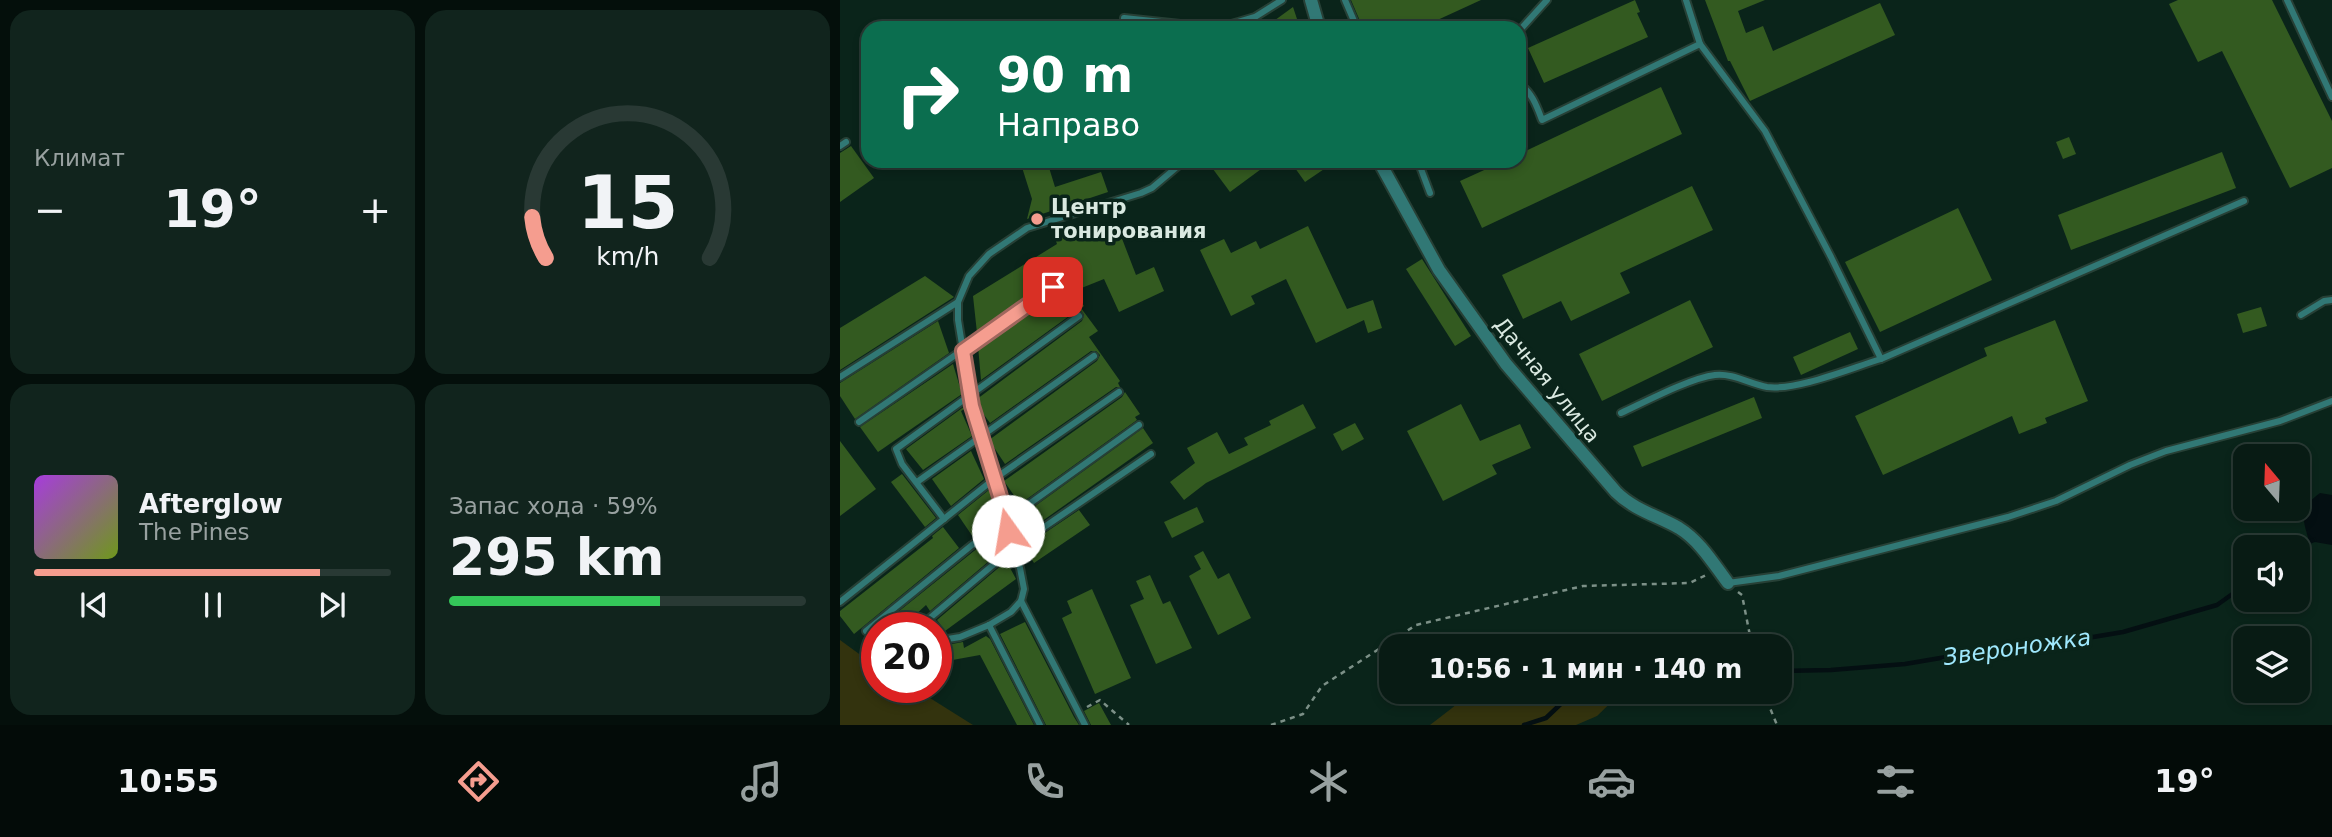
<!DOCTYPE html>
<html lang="ru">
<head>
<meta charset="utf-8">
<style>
	:root { --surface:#081b14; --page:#11241d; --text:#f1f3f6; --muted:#98a1a0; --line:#293934; --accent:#f59d8f }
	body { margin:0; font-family:"DejaVu Sans",sans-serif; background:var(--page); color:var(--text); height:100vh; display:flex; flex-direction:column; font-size:26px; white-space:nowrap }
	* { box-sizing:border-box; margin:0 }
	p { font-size:23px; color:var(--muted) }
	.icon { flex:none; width:38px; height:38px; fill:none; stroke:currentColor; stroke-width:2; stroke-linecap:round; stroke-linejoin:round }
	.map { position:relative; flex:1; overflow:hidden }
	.sheet { display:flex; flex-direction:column; gap:10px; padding:10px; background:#040f0b; width:840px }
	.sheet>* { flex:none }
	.hud { position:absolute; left:21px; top:21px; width:665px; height:147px; border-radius:21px; box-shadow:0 4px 10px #0003,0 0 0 2px var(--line); background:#0b6e4f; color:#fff; overflow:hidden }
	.needle { width:46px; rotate:341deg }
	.tools { position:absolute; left:1393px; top:444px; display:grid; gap:14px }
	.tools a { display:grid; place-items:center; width:77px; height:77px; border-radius:14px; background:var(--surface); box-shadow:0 4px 10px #0003,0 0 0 2px var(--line); font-size:35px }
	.speed { position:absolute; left:21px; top:612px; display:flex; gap:14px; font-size:35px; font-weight:700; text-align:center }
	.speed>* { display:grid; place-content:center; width:91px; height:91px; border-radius:50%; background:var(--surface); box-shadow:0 4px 10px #0003,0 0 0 2px var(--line); line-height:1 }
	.speed .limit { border:10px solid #d22; background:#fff; color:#111 }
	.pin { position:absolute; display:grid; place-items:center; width:60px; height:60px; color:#fff; margin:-30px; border-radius:14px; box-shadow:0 4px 10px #0006 }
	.me { position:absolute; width:77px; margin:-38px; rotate:347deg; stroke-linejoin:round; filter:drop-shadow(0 0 5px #0008) }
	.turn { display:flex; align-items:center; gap:24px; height:147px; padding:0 21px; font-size:32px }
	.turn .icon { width:91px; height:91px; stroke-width:2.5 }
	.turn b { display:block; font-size:49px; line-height:60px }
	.big { font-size:52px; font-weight:700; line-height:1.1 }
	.sheet .card { flex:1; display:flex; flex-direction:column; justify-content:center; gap:10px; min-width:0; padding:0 24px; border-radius:21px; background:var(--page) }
	.sheet .dial { align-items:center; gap:0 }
	.dial svg { height:182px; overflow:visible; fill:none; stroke:var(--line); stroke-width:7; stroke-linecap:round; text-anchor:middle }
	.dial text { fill:var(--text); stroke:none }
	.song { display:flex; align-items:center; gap:21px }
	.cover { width:84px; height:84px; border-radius:10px; background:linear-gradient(135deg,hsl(280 70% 55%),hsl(80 70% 35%)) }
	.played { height:7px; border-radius:4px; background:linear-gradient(90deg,var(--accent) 80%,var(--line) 80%) }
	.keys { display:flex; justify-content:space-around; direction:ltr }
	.heat { display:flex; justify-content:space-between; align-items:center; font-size:38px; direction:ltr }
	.charge { height:10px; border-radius:5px; background:linear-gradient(90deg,#34c759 59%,var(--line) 0) }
	.sheet .tiles { flex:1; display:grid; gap:10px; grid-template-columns:repeat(2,1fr) }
	.trip { position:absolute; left:539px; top:634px; width:413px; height:70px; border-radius:21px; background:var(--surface); box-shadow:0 4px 10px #0003,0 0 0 2px var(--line); font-weight:700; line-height:70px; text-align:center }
	.dock { display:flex; height:112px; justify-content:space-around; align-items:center; background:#030b08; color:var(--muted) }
	.dock .icon { width:49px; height:49px }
	.dock .current { color:var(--accent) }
	.dock b { font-size:32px; color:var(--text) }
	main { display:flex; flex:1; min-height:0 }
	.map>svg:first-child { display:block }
</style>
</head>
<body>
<main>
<section class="sheet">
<div class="tiles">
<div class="card"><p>Климат</p>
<div class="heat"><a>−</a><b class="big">19°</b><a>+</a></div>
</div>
<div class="card dial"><svg viewBox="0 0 100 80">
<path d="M14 69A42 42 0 1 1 86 69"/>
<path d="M14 69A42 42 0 0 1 8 51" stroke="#f59d8f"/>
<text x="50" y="56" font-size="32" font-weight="700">15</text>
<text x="50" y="72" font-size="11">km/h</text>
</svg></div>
<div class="card">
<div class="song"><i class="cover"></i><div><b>Afterglow</b><p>The Pines</p></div></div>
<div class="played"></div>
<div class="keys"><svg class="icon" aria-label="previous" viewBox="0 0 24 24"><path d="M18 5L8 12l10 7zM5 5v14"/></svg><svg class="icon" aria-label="pause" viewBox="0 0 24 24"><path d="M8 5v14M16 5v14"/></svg><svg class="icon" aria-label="next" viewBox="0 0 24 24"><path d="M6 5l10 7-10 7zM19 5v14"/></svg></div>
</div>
<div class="card"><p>Запас хода · 59%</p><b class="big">295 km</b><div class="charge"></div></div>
</div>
</section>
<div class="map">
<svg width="1492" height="725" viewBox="0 0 1492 725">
	<rect width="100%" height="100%" fill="#0a241a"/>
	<g fill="#33330e">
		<path d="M 0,640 L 37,667 L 37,688 L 74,688 L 133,725 L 0,725 Z"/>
		<path d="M 634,691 L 783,691 L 757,716 L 736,725 L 590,725 Z"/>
	</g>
	<path fill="#040f12" d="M 1480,493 L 1492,495 L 1492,545 L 1469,541 C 1462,518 1459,508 1480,493 Z"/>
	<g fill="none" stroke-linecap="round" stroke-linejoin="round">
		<g stroke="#040f12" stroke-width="4.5">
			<path d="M 1454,548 L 1474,540"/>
			<path d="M 940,671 L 991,670 L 1065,664 L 1130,653 L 1211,644 L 1283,632 L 1377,605 L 1405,585"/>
			<path d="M 684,725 L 706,718 L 727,698 L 740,691"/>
		</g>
	</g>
	<g fill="#335a20">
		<path d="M 511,0 L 641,0 L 580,28 L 523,28 Z"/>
		<path d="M 795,0 L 800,12 L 797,13 L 808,37 L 704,83 L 688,48 Z"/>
		<path d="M 865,0 L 925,0 L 898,11 L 906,33 L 923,26 L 933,51 L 1040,3 L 1055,35 L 910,101 L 890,61 L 888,61 Z"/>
		<path d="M 1338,0 L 1432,0 L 1492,121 L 1492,168 L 1450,188 L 1382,51 L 1358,62 L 1329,4 Z"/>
		<path d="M 453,7 L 460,28 L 424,28 Z"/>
		<path d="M 821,87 L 842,134 L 642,228 L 620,181 L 664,161 L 679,161 L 679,154 Z"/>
		<path d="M 1229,137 L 1236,154 L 1223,159 L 1216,142 Z"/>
		<path d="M 11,146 L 34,178 L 0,202 L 0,153 Z"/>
		<path d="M 1382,152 L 1396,188 L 1231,250 L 1218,215 Z"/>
		<path d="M 180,161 L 207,161 L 215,187 L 261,172 L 268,192 L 187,219 L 192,199 Z"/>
		<path d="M 367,161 L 432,161 L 390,192 Z"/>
		<path d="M 450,161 L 496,161 L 465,182 Z"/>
		<path d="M 852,186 L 873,230 L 780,273 L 790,293 L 731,321 L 721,301 L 683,319 L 662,275 Z"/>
		<path d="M 1118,208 L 1152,280 L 1040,332 L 1005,262 Z"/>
		<path d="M 276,223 L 296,275 L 314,267 L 324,291 L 279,312 L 264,279 L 234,291 L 244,306 L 241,308 L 258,331 L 249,337 L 280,381 L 278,383 L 280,387 L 276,387 L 165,464 L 149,440 L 257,361 L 260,355 L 256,351 L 251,351 L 150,423 L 139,408 L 137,399 L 242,321 L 244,315 L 241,311 L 236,311 L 141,380 L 138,346 L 216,292 L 219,286 L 215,282 L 210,282 L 137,333 L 133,296 L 217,244 L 214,235 L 227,230 L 232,241 Z"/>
		<path d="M 468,226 L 507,309 L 533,300 L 542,328 L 528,333 L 524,320 L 476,343 L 446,279 L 411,296 L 415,304 L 391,316 L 360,250 L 384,239 L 391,253 L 416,241 L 420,249 Z"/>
		<path d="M 582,259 L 631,336 L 615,346 L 566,269 Z"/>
		<path d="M 85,276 L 114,297 L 0,370 L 0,328 Z"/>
		<path d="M 850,300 L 873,347 L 762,401 L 739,354 Z"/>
		<path d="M 1421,307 L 1427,326 L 1403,333 L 1397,314 Z"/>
		<path d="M 1215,320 L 1248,401 L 1205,418 L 1207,423 L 1179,434 L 1172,416 L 1043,475 L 1015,416 L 1147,356 L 1144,348 Z"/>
		<path d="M 98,321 L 109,353 L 15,419 L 0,396 L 0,383 Z"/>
		<path d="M 1010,332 L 1018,349 L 961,375 L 953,357 Z"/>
		<path d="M 113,364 L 122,394 L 38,452 L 20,427 Z"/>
		<path d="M 285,392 L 300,414 L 295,417 L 297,420 L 180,504 L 164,481 L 282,397 Z"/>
		<path d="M 914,397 L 922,418 L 802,467 L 793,446 Z"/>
		<path d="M 463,404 L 476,428 L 366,483 L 344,500 L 330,482 L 355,463 L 347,448 L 377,432 L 389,454 L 408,445 L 404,438 L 431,425 L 429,421 Z"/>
		<path d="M 621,404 L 640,441 L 680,424 L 691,448 L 652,465 L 657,474 L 603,501 L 567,431 Z"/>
		<path d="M 125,406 L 126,408 L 121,411 L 132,436 L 83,470 L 66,449 Z"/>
		<path d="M 515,423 L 524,439 L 502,451 L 493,434 Z"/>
		<path d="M 303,428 L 313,443 L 181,536 L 173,522 Z"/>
		<path d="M 0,441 L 36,489 L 0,516 Z"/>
		<path d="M 131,451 L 144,479 L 111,506 L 92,479 Z"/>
		<path d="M 62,474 L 96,518 L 85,527 L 51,482 Z"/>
		<path d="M 149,490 L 161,517 L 133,537 L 118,515 Z"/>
		<path d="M 357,507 L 364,522 L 332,538 L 324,522 Z"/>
		<path d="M 239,510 L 250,525 L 194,563 L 185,549 L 189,547 L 187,545 Z"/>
		<path d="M 103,527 L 119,548 L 14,634 L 0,616 L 0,611 L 93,538 L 92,536 Z"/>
		<path d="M 144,543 L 155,556 L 90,611 L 86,605 L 61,628 L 38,628 Z"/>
		<path d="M 363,551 L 378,579 L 389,573 L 411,618 L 378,635 L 349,576 L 361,569 L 354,556 Z"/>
		<path d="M 163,564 L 166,568 L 169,566 L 176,579 L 105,631 L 97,620 Z"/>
		<path d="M 310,575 L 323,604 L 330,601 L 352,648 L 316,664 L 290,605 L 304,599 L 296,581 Z"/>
		<path d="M 252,589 L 291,678 L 255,694 L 222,618 L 232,613 L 227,601 Z"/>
		<path d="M 185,622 L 234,717 L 239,725 L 206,725 L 160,634 Z"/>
		<path d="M 146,636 L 150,639 L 194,725 L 177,725 L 140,655 L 96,663 L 96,647 L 123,642 L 124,648 Z"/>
		<path d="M 259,703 L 271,725 L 251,725 L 244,711 Z"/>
	</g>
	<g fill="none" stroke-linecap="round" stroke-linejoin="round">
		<defs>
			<g id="lane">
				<path d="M 505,0 L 517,28"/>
				<path d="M 1447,0 L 1492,97"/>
				<path d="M 284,18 L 378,28 L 415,17 L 442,0"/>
				<path d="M 679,31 L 707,0"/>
				<path d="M 679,84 C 692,92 697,107 702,120 L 860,44 L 846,0"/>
				<path d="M 0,146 L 6,142"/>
				<path d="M 578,161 L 590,193"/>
				<path d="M 1461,315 L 1484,301 L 1492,300"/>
				<path d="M 1041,359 L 1404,201"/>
				<path d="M 0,377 L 118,302"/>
				<path d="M 781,413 C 805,402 850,378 875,375 C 893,373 910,384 927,387 C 957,391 1011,368 1041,359 L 991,257 L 925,131 L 860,44"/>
				<path d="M 19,422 L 213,287"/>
				<path d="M 77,482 L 254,356"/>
				<path d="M 104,519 L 62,464 L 56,449 L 239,316"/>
				<path d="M 888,583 L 939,576 L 1168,517 L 1216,501 L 1290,465 L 1326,451 L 1440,421 L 1492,401"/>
				<path d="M 181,601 L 245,725"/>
				<path d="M 0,602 L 154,479 L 279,392"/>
				<path d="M 149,625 L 200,725"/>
				<path d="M 78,628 L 172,549 L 311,454"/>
				<path d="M 26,631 L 132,545 L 299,425"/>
				<path d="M 96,641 L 120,637 L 149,625 L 171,612 L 181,601 L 184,589 L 180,568 L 172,549 L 167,519 L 132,406 L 118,320 L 118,302 L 129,276 L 149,254 L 187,228 L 301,193 L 312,188 L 344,161"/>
			</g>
			<g id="street">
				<path d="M 471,0 L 479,28"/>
				<path d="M 539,161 L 599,270 L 666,364 L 776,492 C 794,510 818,516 839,528 C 860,541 873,563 888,583"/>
			</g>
		</defs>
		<use href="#lane" stroke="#274036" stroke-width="10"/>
		<use href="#street" stroke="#274036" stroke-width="16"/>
		<g stroke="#7c9087" stroke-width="2.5" stroke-dasharray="5 5" stroke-linecap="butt">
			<path d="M 898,592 L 902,595 L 912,646"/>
			<path d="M 923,691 L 937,725"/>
			<path d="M 247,707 L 260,700 L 289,725"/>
			<path d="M 431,725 L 463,714 L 482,686 L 576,625 L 743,586 L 850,583 L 866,575"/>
		</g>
		<use href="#lane" stroke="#317875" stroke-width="6"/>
		<use href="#street" stroke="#317875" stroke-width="12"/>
	</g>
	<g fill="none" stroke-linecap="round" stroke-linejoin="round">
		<defs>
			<path id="route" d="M 168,531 L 167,519 L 132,406 L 123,351 L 213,287"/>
		</defs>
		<use href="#route" stroke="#9f665d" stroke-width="18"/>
		<use href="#route" stroke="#f59d8f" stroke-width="12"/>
	</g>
	<circle fill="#f59d8f" stroke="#0a241a" stroke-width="2.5" cx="197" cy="219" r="7"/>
	<g text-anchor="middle" stroke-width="7" stroke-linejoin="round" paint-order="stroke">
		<g font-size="21" font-weight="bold" fill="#dae9e1" stroke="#0a241a" text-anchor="start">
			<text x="211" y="214">Центр<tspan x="211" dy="24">тонирования</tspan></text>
		</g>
		<g font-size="21" fill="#dae9e1" stroke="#0a241a">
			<text transform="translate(707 380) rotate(51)" y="7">Дачная улица</text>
		</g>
		<g font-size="23" font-style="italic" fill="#9fe8fd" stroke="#0a241a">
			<text transform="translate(1177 647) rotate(-8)" y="8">Звероножка</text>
		</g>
	</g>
</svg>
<div class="tools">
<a><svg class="needle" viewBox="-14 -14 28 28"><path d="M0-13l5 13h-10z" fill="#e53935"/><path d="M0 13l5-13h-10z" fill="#98a1a0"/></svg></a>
<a><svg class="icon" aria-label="sound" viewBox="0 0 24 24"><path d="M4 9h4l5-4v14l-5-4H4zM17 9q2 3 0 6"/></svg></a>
<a><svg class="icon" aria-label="layers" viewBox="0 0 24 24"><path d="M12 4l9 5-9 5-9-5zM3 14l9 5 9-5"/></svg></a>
</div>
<div class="speed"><div class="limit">20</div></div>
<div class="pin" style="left:213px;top:287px;background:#d93025"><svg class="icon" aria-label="arrive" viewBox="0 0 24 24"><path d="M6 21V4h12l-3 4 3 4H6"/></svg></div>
<svg class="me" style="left:168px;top:531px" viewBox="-20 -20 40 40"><circle r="19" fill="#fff"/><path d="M0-13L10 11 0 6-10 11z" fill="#f59d8f"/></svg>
<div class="trip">10:56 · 1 мин · 140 m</div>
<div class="hud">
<div class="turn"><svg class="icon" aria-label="right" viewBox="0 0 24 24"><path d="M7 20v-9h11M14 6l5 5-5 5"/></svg><div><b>90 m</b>Направо</div></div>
</div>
</div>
</main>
<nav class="dock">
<b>10:55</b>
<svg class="icon current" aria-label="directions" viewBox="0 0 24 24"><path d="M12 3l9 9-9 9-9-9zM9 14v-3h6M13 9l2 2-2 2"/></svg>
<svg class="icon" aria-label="music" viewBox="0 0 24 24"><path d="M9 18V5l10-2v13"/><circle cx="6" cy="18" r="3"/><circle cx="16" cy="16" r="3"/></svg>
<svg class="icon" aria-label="phone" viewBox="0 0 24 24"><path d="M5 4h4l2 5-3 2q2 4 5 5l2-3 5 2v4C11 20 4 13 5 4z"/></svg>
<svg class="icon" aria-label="climate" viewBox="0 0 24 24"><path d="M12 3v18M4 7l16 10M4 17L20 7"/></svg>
<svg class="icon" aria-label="car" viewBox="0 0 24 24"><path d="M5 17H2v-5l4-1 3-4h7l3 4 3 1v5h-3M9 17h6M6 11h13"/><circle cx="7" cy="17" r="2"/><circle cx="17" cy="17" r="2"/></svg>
<svg class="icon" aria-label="filters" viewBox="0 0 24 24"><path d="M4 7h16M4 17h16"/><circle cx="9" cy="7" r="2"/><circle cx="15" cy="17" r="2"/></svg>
<b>19°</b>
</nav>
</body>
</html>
